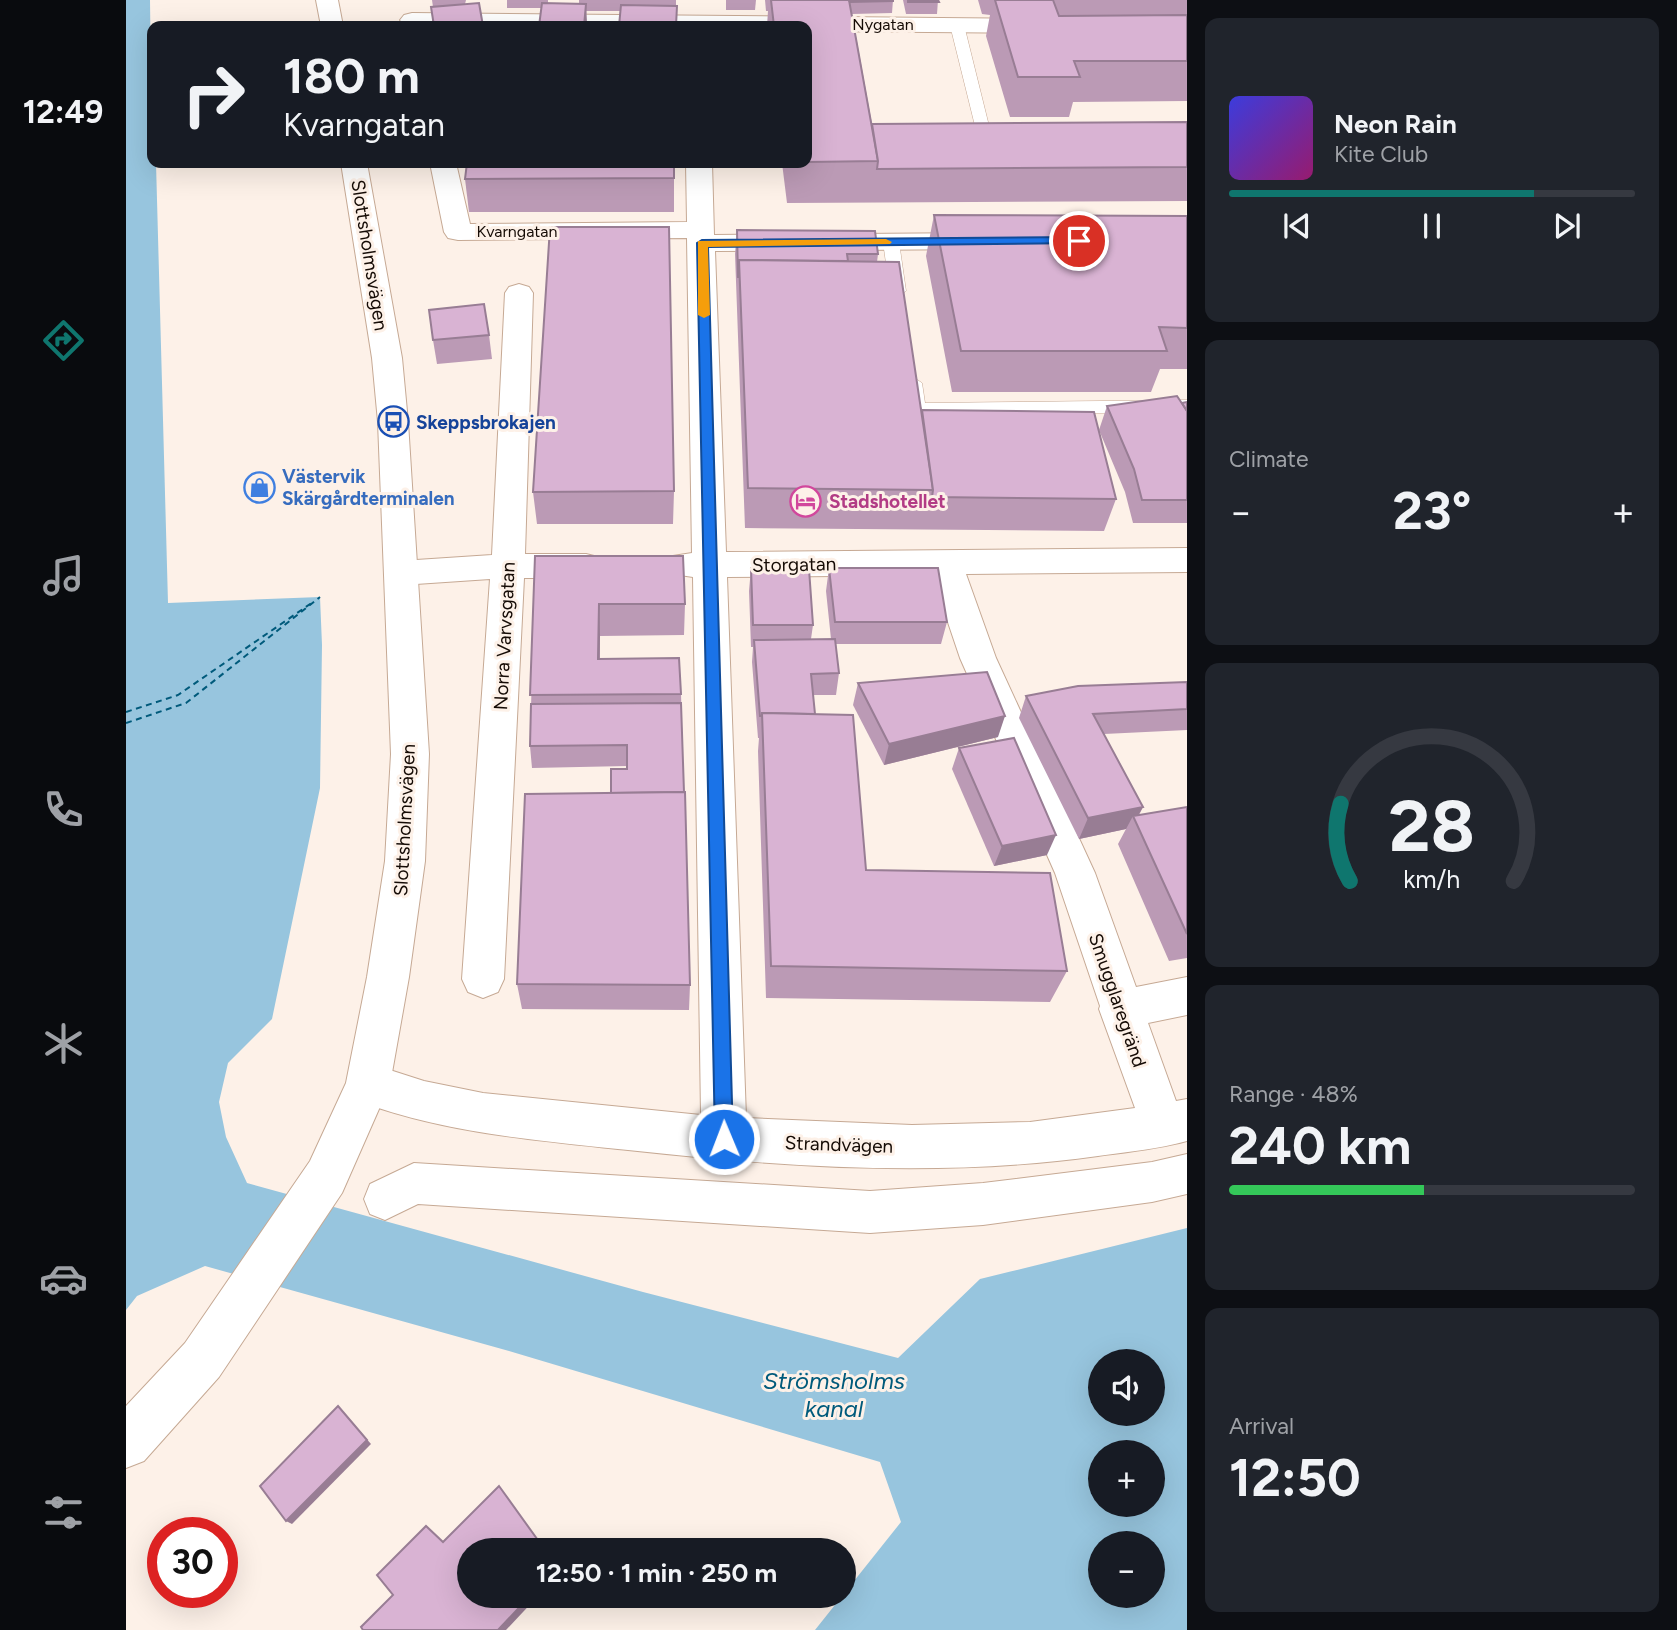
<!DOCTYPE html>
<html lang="en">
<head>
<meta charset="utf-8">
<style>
	:root { --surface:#171b24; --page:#20242c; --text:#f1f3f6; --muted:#9ea1a6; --line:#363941; --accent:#0f766e }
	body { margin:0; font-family:Figtree,sans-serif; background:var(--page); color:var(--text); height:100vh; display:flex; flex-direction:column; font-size:26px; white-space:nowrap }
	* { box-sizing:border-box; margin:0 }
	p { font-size:23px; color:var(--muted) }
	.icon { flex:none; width:38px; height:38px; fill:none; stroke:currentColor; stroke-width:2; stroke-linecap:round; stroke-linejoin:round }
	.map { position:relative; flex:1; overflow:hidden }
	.panel { display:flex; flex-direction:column; gap:18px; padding:18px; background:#0d0f14; width:490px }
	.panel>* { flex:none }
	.banner { position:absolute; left:21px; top:21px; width:665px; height:147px; border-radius:14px; box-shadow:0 7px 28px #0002; background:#171b24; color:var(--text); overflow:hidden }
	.controls { position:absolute; left:962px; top:1349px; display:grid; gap:14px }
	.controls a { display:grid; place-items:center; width:77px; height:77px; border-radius:50%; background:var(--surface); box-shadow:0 7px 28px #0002; font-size:35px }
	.speed { position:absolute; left:21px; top:1517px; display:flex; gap:14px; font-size:35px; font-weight:700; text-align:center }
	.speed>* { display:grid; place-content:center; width:91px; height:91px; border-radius:50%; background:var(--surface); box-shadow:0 7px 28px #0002; line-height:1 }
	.speed .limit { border:10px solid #d22; background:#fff; color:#111 }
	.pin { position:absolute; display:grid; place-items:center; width:60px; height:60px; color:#fff; margin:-30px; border:4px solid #fff; border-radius:50%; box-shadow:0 2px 7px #0007 }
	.me { position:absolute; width:77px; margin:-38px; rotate:359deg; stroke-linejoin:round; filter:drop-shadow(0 0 5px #0008) }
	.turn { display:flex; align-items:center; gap:24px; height:147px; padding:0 21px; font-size:32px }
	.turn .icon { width:91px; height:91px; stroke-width:2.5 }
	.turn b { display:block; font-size:49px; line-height:60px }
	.big { font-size:52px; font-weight:700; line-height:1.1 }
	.panel .tile { flex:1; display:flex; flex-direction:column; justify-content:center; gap:10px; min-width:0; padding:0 24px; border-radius:14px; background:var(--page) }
	.panel .dial { align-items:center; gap:0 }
	.dial svg { height:182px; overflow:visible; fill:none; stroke:var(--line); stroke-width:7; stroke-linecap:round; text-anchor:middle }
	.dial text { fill:var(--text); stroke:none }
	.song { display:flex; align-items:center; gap:21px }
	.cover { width:84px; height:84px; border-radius:10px; background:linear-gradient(135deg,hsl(240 70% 55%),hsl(320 70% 35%)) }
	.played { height:7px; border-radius:4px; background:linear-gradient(90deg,var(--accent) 75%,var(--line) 75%) }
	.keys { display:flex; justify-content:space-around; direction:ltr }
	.heat { display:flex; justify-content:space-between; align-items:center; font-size:38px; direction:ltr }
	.charge { height:10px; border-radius:5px; background:linear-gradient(90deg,#34c759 48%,var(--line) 0) }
	.trip { position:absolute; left:331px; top:1538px; width:399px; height:70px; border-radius:35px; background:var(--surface); box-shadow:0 7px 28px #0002; font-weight:700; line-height:70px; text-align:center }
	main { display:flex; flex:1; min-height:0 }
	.tabs { display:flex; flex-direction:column; width:126px; justify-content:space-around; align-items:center; background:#090b0e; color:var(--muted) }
	.tabs .icon { width:49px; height:49px }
	.tabs .active { color:var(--accent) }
	.tabs b { font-size:32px; color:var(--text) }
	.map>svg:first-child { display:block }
</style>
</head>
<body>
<main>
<nav class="tabs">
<b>12:49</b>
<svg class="icon active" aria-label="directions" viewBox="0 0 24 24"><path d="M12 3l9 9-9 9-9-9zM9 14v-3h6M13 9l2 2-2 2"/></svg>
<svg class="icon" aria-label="music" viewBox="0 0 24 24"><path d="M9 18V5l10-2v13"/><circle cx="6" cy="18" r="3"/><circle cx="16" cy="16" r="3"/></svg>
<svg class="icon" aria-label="phone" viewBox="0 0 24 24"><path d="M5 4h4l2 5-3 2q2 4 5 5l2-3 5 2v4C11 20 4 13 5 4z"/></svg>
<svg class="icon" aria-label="climate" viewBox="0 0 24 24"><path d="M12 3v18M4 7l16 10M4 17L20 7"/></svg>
<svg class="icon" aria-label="car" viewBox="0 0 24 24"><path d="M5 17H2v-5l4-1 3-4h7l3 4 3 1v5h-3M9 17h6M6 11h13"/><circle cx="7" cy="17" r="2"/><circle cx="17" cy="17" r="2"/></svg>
<svg class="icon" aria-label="filters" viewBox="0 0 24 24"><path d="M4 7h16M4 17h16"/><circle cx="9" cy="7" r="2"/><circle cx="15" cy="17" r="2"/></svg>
</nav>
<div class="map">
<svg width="1061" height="1630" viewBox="0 0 1061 1630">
	<rect width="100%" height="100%" fill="#fdf1e8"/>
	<path fill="#97c5de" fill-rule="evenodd" d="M 0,0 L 24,0 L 26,163 L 30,163 L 42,603 L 194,597 L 196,645 L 194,788 L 146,1019 L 102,1063 L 93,1102 L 100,1137 L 121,1183 L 517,1292 L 772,1358 L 854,1279 L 1061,1228 L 1061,1630 L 689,1630 L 775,1522 L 754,1462 L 383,1351 L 79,1266 L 11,1296 L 0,1310 ZM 975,1362 L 1027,1362 L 1027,1414 L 975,1414 ZM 975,1452 L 1027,1452 L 1027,1505 L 975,1505 ZM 975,1544 L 1027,1544 L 1027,1596 L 975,1596 Z"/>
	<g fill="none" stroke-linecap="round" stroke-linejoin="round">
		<g stroke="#005a7b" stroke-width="2" stroke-dasharray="6 4.5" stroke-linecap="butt">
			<path d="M 0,712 L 52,695 L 187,602"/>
			<path d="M 0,723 L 60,703 L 194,597"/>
		</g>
		<defs>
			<g id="service">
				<path d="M 831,21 L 838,25 L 865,134 L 877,135 L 879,138 L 877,141 L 859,142 L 852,138 L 824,25 Z"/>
				<path d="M 765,237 L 773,242 L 780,291 L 772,296 L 764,291 L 757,242 Z"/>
				<path d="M 787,377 L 796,383 L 799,403 L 1061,400 L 1061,412 L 791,415 L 782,409 L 778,383 Z"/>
			</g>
			<path id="pedestrian" d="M 1061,1154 L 1061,1194 L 1026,1202 L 857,1225 L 744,1233 L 292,1204 L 259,1220 L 244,1214 L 238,1199 L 244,1184 L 288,1163 L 744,1191 L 857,1183 L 1026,1162 Z"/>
			<g id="minor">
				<path d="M 286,13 L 915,19 L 923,21 L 927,26 L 923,31 L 915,33 L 681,31 L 681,26 L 278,25 L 274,20 L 278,15 Z"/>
				<path d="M 304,163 L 330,163 L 344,224 L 561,222 L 560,163 L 586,163 L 588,235 L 854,233 L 864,235 L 868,241 L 864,247 L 854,249 L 589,251 L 600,552 L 1061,548 L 1061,572 L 840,574 L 870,658 L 969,873 L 1010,987 L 1061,977 L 1061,1015 L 1022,1023 L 1050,1101 L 1061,1099 L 1061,1141 C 1032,1149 1002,1152 972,1156 C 816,1178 657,1167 502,1150 C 407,1140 316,1133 227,1099 L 220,1084 L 227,1069 L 242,1063 L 298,1081 L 357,1093 L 575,1115 L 567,577 L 547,574 L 542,565 L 547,556 L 566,553 L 561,238 L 332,240 L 322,238 L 318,232 ZM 806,575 L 834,658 L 929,873 L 974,1006 L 973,1009 L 1009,1108 L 904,1122 L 786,1125 L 620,1118 L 601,577 Z"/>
				<path d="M 393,284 L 403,287 L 407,293 L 399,554 L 460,554 L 472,557 L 477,566 L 472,575 L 460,578 L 398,578 L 378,979 L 372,992 L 357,998 L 342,992 L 336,979 L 364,579 L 275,585 L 263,582 L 258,573 L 263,564 L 275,561 L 366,555 L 379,293 L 383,287 Z"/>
			</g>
			<g id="tertiary">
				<path d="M 190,0 L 212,0 L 217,26 L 195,26 Z"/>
				<path d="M 215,163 L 241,163 L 276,358 L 282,422 L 303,754 L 299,861 L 283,977 L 264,1084 L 216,1193 L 93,1377 L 18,1461 L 0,1468 L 0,1406 L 59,1343 L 184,1161 L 220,1083 L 241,977 L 259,861 L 265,754 L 252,422 L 246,358 Z"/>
			</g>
		</defs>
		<use href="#service" stroke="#c6a994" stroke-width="1"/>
		<use href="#pedestrian" stroke="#c6a994" stroke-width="2"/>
		<use href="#minor" stroke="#c6a994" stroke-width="2"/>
		<use href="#tertiary" stroke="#c6a994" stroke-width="2"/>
		<use href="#service" fill="#fff" fill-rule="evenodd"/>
		<use href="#pedestrian" fill="#fff" fill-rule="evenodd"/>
		<use href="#minor" fill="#fff" fill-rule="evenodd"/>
		<use href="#tertiary" fill="#fff" fill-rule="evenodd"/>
	</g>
	<g fill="#bb9ab5">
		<path d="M 306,0 L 340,0 L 339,4 L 357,26 L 307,26 L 305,7 L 307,7 Z"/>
		<path d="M 381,0 L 422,0 L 422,4 L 453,4 L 453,0 L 550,0 L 550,26 L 493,26 L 494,11 L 460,11 L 461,26 L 413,26 L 416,8 L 381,8 Z"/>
		<path d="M 600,0 L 630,0 L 629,10 L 600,10 Z"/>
		<path d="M 639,0 L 767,0 L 766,13 L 726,14 L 746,124 L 1061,122 L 1061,201 L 661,203 L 656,163 L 681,163 L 681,26 L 641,26 L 642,11 L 640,11 Z"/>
		<path d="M 777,0 L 812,0 L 811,14 L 780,14 Z"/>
		<path d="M 852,0 L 1061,0 L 1061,101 L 947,102 L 943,117 L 884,117 L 860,36 L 864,15 L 856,14 Z"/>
		<path d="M 548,163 L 548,212 L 343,212 L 339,179 Z"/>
		<path d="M 808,215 L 1061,216 L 1061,369 L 1034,369 L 1025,392 L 826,392 L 800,256 Z"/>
		<path d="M 611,230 L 752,254 L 751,262 L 796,410 L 990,499 L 978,531 L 619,528 L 609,254 Z"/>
		<path d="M 363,335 L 366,359 L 311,364 L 307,340 Z"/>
		<path d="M 1061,402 L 1061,523 L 1007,523 L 999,492 L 973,430 L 981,406 Z"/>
		<path d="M 548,491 L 547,524 L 411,524 L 407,492 Z"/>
		<path d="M 409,556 L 559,604 L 558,635 L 474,636 L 474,659 L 555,694 L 564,985 L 563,1010 L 396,1009 L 391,984 L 485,793 L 501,769 L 501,766 L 406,768 L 404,746 Z"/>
		<path d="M 625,568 L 687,625 L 685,639 L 705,639 L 700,591 L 703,568 L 821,622 L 815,644 L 710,644 L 713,673 L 710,695 L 687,695 L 689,714 L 740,870 L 941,971 L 924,1002 L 640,998 L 632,751 L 633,738 L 632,738 L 626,662 L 627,647 L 625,647 L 623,591 Z"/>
		<path d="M 1061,682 L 1061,730 L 978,734 L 1017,807 L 1013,815 L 1061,807 L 1061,958 L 1043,961 L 992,844 L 1000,829 L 953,839 L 893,718 L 900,696 Z"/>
		<path d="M 732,683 L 872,737 L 758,765 L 727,705 Z"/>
		<path d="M 833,748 L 921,855 L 868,866 L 826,769 Z"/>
	</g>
	<g fill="#987d94">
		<path d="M 460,4 L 461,26 L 458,26 Z"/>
		<path d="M 473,604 L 474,636 L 473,690 L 472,659 Z"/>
		<path d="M 879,716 L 872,737 L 758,765 L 763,744 Z"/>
		<path d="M 1017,807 L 1009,821 L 1007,816 L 1000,829 L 953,839 L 962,818 Z"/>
		<path d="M 930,835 L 921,855 L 868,866 L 876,846 Z"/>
		<path d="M 212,1406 L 245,1444 L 166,1524 L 160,1521 Z"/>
		<path d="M 404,1596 L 412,1596 L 380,1630 L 372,1630 Z"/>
	</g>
	<g fill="#d9b3d3" stroke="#987d94" stroke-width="2">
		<path d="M 645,0 L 723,0 L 752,161 L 681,162 L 681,26 L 648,26 Z"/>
		<path d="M 723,0 L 767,0 L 767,1 L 724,2 Z"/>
		<path d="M 782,0 L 812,0 L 813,2 L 782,2 Z"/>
		<path d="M 869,0 L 927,0 L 933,16 L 1061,15 L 1061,61 L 948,61 L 954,77 L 892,77 Z"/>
		<path d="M 353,3 L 357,26 L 308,26 L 305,7 Z"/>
		<path d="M 416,3 L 460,4 L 458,26 L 413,26 Z"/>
		<path d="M 495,5 L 551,6 L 550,26 L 493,26 Z"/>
		<path d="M 1061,122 L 1061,167 L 751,169 L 752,161 L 746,124 Z"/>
		<path d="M 341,163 L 548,163 L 548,178 L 339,179 Z"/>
		<path d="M 808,215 L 1061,216 L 1061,328 L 1033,327 L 1041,351 L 835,351 Z"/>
		<path d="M 424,227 L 543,227 L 548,491 L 407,492 Z"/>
		<path d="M 611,230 L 749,231 L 752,254 L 721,254 L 722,261 L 613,260 L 612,278 Z"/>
		<path d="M 613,260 L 773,262 L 807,490 L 622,488 Z"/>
		<path d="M 358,304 L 363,335 L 307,340 L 303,310 Z"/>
		<path d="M 1051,396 L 1061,411 L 1061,500 L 1016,500 L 1008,469 L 981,406 Z"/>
		<path d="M 1061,402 L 1061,411 L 1056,403 Z"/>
		<path d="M 796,410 L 968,412 L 990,499 L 806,497 L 807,490 Z"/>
		<path d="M 409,556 L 557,556 L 559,604 L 473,604 L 472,659 L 553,658 L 555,694 L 404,695 Z"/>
		<path d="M 625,568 L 683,569 L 687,625 L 627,625 Z"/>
		<path d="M 703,568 L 812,568 L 821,622 L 709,622 Z"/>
		<path d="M 709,639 L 713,673 L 685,674 L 689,714 L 636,713 L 636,716 L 634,716 L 628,640 Z"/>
		<path d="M 861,672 L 879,716 L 763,744 L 732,683 Z"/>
		<path d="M 1061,682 L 1061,709 L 967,714 L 1017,807 L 962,818 L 900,696 L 952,686 Z"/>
		<path d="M 555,703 L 558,792 L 485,793 L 485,769 L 501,769 L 501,745 L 404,746 L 405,704 Z"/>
		<path d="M 636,713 L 727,715 L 740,870 L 924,873 L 941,971 L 645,966 Z"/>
		<path d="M 888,738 L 930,835 L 876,846 L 833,748 Z"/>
		<path d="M 559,792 L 564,985 L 391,984 L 399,794 Z"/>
		<path d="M 1061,807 L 1061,934 L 1007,816 Z"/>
		<path d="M 212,1406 L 241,1440 L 160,1521 L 134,1486 Z"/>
		<path d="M 373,1486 L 419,1550 L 343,1550 L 343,1596 L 404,1596 L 372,1630 L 237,1630 L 235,1627 L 267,1595 L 251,1575 L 300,1526 L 317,1542 Z"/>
	</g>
	<path fill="#1a73e8" stroke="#114b97" stroke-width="2" d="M 953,237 L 959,241 L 957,243 L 582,247 L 607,1139 L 604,1146 L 598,1148 L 591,1146 L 589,1139 L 571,243 L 576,240 Z"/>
	<path fill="#f59e0b" d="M 760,239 L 766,242 L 764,244 L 582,247 L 584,315 L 578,318 L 572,315 L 572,241 Z"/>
	<defs>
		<symbol id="bus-ring" viewBox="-11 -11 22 22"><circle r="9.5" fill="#fdf1e8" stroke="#1a4fb4" stroke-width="1.5"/><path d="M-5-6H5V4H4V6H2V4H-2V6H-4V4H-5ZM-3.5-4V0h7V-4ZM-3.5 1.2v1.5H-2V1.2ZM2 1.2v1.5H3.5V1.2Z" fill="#1a4fb4"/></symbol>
		<symbol id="shop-ring" viewBox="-11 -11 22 22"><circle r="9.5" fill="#fdf1e8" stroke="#3f7fe0" stroke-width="1.5"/><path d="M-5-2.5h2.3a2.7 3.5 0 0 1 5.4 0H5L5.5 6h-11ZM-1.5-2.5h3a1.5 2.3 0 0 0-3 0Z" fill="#3f7fe0"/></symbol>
		<symbol id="hotel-ring" viewBox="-11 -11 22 22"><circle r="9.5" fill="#fdf1e8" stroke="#d1479c" stroke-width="1.5"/><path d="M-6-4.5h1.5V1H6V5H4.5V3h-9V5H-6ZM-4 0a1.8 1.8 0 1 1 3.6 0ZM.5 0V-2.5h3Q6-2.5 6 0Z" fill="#d1479c"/></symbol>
	</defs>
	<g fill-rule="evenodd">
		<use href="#bus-ring" x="250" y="404" width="35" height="35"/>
		<use href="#shop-ring" x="116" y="470" width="35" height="35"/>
		<use href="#hotel-ring" x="662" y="484" width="35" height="35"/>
	</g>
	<g text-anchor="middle" stroke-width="6" stroke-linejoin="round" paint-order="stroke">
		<g font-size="16" fill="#150b05" stroke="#fdf1e8">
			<text x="757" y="30">Nygatan</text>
			<text x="391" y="237">Kvarngatan</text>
		</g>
		<g font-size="19" fill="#150b05" stroke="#fdf1e8">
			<text transform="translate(244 255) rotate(81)" y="7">Slottsholmsvägen</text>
			<text transform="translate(668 564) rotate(-1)" y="7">Storgatan</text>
			<text transform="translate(378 636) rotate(-87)" y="7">Norra Varvsgatan</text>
			<text transform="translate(278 820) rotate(-87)" y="7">Slottsholmsvägen</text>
			<text transform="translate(992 1000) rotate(71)" y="7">Smugglaregränd</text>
			<text transform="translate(713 1144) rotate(2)" y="7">Strandvägen</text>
		</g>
		<g font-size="19" font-weight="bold" fill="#164399" stroke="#fdf1e8" text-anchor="start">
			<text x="290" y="429">Skeppsbrokajen</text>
		</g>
		<g font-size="19" font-weight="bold" fill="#366cbe" stroke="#fdf1e8" text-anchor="start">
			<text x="156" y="483">Västervik<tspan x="156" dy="22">Skärgårdterminalen</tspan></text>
		</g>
		<g font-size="19" font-weight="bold" fill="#b23c85" stroke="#fdf1e8" text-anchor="start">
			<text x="703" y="508">Stadshotellet</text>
		</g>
		<g font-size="24" font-style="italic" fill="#005a7b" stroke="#fdf1e8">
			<text x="708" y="1389">Strömsholms<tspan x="708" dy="28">kanal</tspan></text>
		</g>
	</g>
</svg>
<div class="controls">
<a><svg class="icon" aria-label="sound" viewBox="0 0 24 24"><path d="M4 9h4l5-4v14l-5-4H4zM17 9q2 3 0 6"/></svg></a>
<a>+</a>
<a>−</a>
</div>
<div class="speed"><div class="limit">30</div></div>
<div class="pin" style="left:953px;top:241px;background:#d93025"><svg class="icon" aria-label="arrive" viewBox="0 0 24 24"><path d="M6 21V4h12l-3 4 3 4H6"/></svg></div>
<svg class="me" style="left:598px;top:1139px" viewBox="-20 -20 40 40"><circle r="17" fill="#1a73e8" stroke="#fff" stroke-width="3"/><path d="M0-11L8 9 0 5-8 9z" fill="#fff"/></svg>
<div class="trip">12:50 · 1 min · 250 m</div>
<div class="banner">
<div class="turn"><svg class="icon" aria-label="right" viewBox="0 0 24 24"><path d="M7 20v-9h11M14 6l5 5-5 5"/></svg><div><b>180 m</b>Kvarngatan</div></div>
</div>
</div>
<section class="panel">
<div class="tile">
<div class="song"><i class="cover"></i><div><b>Neon Rain</b><p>Kite Club</p></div></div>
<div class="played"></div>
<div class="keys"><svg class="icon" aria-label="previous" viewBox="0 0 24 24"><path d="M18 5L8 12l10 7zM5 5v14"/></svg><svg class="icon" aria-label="pause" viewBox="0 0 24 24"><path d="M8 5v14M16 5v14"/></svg><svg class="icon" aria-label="next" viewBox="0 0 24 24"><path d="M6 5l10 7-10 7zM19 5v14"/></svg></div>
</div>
<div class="tile"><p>Climate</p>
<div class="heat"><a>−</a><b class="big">23°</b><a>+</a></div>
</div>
<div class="tile dial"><svg viewBox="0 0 100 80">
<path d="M14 69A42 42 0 1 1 86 69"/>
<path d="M14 69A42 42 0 0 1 10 35" stroke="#0f766e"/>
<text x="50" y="56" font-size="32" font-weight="700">28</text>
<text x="50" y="72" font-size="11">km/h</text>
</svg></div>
<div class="tile"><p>Range · 48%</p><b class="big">240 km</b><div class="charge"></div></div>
<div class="tile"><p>Arrival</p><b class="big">12:50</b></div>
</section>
</main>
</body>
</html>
